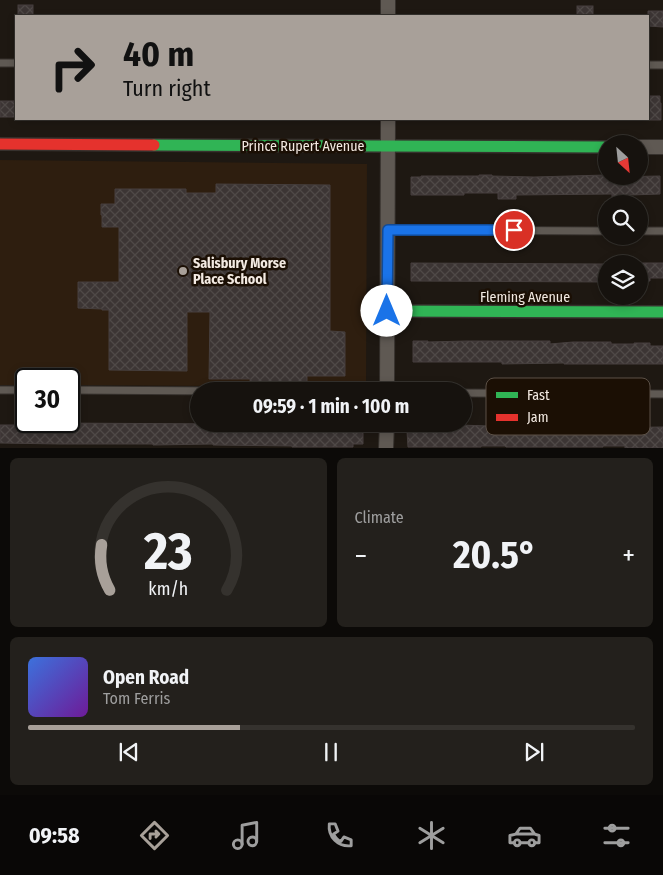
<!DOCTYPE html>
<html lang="en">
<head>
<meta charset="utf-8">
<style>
	:root { --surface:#16120e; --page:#23201c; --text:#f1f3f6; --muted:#9e9e9e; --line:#35322e; --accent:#a8a099 }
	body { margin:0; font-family:"Fira Sans Condensed",sans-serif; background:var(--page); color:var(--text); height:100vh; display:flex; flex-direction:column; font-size:19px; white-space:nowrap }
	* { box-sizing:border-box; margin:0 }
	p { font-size:16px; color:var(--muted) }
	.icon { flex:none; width:28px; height:28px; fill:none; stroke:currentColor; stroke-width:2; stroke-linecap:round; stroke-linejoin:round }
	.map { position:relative; height:448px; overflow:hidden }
	.details { display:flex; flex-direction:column; gap:10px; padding:10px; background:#0c0a08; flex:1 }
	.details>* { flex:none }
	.banner { position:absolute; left:15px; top:15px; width:634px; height:105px; border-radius:0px; box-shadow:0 2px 8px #0003,0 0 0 1px var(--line); background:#a8a099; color:#111; overflow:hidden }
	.needle { width:32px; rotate:153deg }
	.fabs { position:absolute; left:598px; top:135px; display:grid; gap:10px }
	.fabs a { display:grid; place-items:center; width:50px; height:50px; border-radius:50%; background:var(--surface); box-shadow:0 2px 8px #0003,0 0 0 1px var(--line); font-size:25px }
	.speed { position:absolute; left:15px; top:368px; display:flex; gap:10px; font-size:25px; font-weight:700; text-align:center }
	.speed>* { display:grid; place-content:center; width:65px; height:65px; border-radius:50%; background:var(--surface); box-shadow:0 2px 8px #0003,0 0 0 1px var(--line); line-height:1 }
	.speed .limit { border:2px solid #111; border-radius:8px; background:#fff; color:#111 }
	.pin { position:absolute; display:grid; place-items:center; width:42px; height:42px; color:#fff; margin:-21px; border:2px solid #fff; border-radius:50%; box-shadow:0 1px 5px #0007 }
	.me { position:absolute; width:55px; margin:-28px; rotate:0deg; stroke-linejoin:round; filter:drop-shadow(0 0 4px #0008) }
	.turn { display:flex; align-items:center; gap:18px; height:105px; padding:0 25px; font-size:22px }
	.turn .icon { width:65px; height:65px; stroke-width:2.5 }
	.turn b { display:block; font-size:35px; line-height:42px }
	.big { font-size:38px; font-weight:700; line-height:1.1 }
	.details .widget { flex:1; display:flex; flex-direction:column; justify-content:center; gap:8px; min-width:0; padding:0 18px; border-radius:8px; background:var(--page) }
	.details .dial { align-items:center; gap:0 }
	.dial svg { height:130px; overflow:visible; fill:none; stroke:var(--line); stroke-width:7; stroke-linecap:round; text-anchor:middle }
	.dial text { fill:var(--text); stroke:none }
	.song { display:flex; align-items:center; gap:15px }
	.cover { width:60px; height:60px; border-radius:8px; background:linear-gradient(135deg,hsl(220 70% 55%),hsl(280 70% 35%)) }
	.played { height:5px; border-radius:2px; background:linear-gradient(90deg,var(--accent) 35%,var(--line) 35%) }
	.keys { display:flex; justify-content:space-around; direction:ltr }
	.heat { display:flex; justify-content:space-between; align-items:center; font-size:28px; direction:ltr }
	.details .tiles { flex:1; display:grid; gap:10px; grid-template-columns:1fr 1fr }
	.widget:last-child { grid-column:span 2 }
	.trip { position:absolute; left:190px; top:382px; width:282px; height:50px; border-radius:25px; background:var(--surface); box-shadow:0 2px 8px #0003,0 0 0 1px var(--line); font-weight:700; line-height:50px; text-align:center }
	.dock { display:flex; height:80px; justify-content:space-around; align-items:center; background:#090706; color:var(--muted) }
	.dock .icon { width:35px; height:35px }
	.dock .current { color:var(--accent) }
	.dock b { font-size:22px; color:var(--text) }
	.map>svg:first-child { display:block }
</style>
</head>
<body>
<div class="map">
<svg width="663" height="448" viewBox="0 0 663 448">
	<defs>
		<pattern id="building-cross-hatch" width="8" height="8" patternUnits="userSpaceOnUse" patternTransform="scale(1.25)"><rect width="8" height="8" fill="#3c3534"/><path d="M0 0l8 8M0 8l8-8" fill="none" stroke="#4f4947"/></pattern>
	</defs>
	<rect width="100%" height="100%" fill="#1e1812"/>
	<path fill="#2e1e0f" d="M 0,160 L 367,164 L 366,387 L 69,385 L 69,379 L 26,379 L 26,385 L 0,385 Z"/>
	<g fill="url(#building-cross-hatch)" stroke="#463f3e">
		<rect x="18" y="5" width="15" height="11"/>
		<rect x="577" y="6" width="16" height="10"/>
		<path d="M 648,11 L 663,11 L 663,27 L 648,26 Z"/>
		<path d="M 648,96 L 660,96 L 660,103 L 661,103 L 661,120 L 648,120 Z"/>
		<rect x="0" y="101" width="16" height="16"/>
		<path d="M 479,175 L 492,175 L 492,176 L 534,177 L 606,175 L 607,177 L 660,176 L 660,194 L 630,195 L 630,198 L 612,199 L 612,194 L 516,195 L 516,199 L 498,199 L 498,193 L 464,193 L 464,195 L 411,195 L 411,177 L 421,177 L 421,176 L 479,176 Z"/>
		<path d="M 216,184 L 330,185 L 330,331 L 345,332 L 345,376 L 307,376 L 307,384 L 250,384 L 250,379 L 209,379 L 210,312 L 187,312 L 187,371 L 109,370 L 109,310 L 102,310 L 102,309 L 78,308 L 78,282 L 119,282 L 119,227 L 102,227 L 102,215 L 101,215 L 101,204 L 115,204 L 115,189 L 186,189 L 186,193 L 216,193 Z"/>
		<path d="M 411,263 L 606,264 L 606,282 L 411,281 Z"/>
		<path d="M 639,263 L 663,263 L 663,278 L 650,278 L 650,281 L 639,281 Z"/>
		<path d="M 413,341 L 428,341 L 428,342 L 466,341 L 550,341 L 550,344 L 573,342 L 611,342 L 611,344 L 634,344 L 634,343 L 650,343 L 650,346 L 663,346 L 663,364 L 564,364 L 564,363 L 502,364 L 502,362 L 413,362 Z"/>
		<path d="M 51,423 L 229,424 L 247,425 L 247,427 L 306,426 L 306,428 L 340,429 L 340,426 L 363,426 L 363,444 L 353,444 L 353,447 L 292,447 L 292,446 L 213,445 L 213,444 L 153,445 L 153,444 L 60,444 L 0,443 L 0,425 L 51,425 Z"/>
		<path d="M 409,424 L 428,424 L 428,426 L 459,425 L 520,427 L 552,425 L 552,428 L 579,428 L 663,427 L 663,448 L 625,448 L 625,446 L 603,446 L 603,447 L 506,447 L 505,446 L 481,446 L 481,447 L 408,447 L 407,431 L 409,431 Z"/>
	</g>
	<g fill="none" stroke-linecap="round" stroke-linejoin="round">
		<defs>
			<g id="lane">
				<path d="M 0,63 L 16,63"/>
				<path d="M 648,65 L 663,65"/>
				<path d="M 388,230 L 606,231"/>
				<path d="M 639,231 L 663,231"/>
				<path d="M 0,390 L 26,390"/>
				<path d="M 69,390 L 221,391"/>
				<path d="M 464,393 L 663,394"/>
			</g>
			<g id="street">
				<path d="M 388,0 L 388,16"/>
				<path d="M 639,147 L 663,147"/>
				<path d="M 387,391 L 388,119"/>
				<path d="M 386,448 L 387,424"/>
			</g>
			<g id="fast">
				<path d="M 154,145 L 606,147"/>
				<path d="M 387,311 L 663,312"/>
			</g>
			<path id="jam" d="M 0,144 L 154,145"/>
		</defs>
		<use href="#lane" stroke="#36312d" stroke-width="9"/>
		<use href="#street" stroke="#36312d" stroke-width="16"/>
		<use href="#fast" stroke="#36312d" stroke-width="14"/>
		<use href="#jam" stroke="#36312d" stroke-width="14"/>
		<use href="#lane" stroke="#5f5953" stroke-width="7"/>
		<use href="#street" stroke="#5f5953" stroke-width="14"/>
		<use href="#fast" stroke="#30b455" stroke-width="11"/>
		<use href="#jam" stroke="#e5322d" stroke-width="11"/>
	</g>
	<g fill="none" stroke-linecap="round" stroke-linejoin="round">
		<defs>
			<path id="route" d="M 387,311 L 388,230 L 514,230"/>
		</defs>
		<use href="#route" stroke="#114b97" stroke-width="12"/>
		<use href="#route" stroke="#1a73e8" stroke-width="9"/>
	</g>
	<circle fill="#a8a099" stroke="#1b0f04" stroke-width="2" cx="183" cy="271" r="5"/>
	<g text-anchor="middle" stroke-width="5" stroke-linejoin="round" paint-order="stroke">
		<g font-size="14" fill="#f3eae2" stroke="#1b0f04">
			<text x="303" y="151">Prince Rupert Avenue</text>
			<text x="525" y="302">Fleming Avenue</text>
		</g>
		<g font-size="14" font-weight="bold" fill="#f3eae2" stroke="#1b0f04" text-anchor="start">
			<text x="193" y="268">Salisbury Morse<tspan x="193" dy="16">Place School</tspan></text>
		</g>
	</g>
	<rect x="486" y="378" width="164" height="57" rx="8" fill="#1b0f04" stroke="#5c5147" stroke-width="1"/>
	<rect x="496" y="392" width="22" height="6" fill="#30b455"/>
	<rect x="496" y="414" width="22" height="7" fill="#e5322d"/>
	<g font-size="14" fill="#f3eae2">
		<text x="527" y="400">Fast</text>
		<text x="527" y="422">Jam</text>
	</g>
</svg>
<div class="fabs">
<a><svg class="needle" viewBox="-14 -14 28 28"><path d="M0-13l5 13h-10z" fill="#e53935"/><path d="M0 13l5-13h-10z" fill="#9e9e9e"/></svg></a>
<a><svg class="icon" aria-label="search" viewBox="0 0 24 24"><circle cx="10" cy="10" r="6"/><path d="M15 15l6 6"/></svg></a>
<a><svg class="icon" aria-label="layers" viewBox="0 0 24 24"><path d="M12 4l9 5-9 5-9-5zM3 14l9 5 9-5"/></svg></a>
</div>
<div class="speed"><div class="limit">30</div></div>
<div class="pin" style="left:514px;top:230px;background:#d93025"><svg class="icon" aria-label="arrive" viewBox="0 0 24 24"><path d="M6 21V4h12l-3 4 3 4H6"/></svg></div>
<svg class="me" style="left:387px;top:311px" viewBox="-20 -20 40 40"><circle r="19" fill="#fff"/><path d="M0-13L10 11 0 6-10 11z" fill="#1a73e8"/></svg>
<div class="trip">09:59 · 1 min · 100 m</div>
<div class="banner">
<div class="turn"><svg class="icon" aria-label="right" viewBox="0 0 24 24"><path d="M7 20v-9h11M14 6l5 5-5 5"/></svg><div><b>40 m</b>Turn right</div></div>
</div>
</div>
<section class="details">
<div class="tiles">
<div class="widget dial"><svg viewBox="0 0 100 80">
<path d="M14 69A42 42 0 1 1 86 69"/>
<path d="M14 69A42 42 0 0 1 9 41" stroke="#a8a099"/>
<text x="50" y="56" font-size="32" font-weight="700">23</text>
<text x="50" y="72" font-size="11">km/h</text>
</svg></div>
<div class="widget"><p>Climate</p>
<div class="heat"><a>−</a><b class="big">20.5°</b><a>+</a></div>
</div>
<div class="widget">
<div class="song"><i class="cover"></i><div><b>Open Road</b><p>Tom Ferris</p></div></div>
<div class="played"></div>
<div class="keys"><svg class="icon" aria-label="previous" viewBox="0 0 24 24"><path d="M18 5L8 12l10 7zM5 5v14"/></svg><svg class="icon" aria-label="pause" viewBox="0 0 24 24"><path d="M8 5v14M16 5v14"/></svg><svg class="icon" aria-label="next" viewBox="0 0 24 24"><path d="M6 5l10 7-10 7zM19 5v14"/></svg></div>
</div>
</div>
</section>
<nav class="dock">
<b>09:58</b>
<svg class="icon current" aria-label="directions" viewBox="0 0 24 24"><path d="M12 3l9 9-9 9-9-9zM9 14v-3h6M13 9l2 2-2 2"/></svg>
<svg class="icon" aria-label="music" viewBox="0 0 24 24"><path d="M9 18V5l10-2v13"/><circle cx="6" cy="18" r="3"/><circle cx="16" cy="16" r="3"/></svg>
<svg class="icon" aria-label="phone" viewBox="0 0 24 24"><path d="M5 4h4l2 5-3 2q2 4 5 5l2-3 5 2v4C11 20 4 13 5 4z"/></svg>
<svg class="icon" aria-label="climate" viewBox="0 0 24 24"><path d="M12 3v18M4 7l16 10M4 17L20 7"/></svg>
<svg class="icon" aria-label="car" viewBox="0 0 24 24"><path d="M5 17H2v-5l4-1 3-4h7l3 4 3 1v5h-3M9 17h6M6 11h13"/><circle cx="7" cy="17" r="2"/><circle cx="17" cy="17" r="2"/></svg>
<svg class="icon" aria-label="filters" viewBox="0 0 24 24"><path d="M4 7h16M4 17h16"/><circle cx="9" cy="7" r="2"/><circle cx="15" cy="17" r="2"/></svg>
</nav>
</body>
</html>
